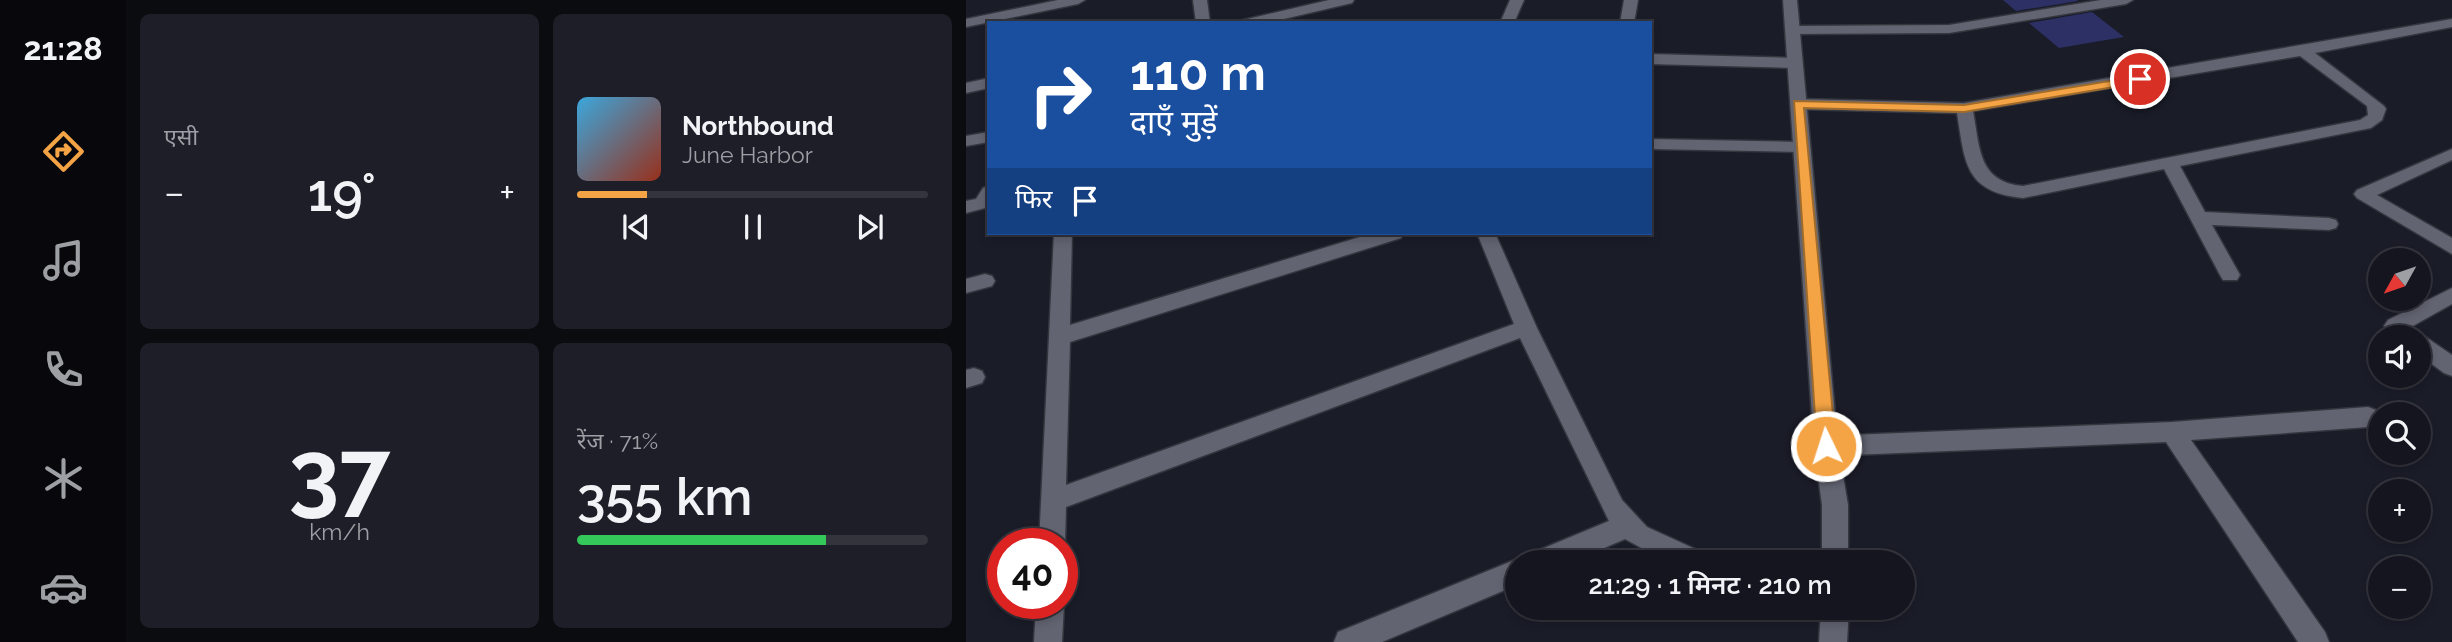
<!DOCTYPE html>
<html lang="hi">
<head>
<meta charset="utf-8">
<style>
	:root { --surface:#14151e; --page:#1d1e27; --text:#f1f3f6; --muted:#9d9fa4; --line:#33343c; --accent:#f4a444 }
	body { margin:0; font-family:Raleway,"Noto Sans Devanagari",sans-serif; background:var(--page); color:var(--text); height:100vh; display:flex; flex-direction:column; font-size:26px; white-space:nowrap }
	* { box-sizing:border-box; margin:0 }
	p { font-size:23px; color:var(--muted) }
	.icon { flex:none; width:38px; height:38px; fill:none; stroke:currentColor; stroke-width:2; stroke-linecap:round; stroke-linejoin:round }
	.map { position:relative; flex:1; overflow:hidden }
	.drawer { display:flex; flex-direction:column; gap:14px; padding:14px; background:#0b0c10; width:840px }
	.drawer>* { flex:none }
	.banner { position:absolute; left:21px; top:21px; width:665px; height:214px; border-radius:0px; box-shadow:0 4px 10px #0003,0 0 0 2px var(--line); background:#1a4fa0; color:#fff; overflow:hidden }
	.needle { width:46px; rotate:230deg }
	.tools { position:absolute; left:1402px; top:248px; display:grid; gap:14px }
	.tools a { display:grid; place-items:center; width:63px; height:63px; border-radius:50%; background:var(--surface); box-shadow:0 4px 10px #0003,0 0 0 2px var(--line); font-size:35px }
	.speed { position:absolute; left:21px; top:528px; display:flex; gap:14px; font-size:35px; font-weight:700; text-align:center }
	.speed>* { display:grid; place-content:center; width:91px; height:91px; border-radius:50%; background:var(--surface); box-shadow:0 4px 10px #0003,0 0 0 2px var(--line); line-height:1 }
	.speed .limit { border:10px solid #d22; background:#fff; color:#111 }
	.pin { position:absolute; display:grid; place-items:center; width:60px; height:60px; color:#fff; margin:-30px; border:4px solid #fff; border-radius:50%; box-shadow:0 2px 7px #0007 }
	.me { position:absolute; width:77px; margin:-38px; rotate:356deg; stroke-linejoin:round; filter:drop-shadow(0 0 5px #0008) }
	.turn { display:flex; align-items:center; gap:24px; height:147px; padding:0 28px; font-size:32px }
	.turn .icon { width:91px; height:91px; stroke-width:2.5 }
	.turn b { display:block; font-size:49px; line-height:60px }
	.then { display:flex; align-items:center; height:66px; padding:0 28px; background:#0003; gap:14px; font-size:26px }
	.big { font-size:52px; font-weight:600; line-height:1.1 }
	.drawer .widget { flex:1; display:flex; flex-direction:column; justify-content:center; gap:10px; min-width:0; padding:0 24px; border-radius:10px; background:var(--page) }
	.drawer .dial { align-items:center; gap:0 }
	.dial b { font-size:91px; line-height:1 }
	.song { display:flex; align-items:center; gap:21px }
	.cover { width:84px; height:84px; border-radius:10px; background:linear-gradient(135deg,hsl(200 70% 55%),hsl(10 70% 35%)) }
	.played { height:7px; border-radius:4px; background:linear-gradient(90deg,var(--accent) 20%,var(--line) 20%) }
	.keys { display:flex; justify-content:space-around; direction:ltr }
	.heat { display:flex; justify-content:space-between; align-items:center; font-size:38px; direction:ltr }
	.charge { height:10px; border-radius:5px; background:linear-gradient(90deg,#34c759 71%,var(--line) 0) }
	.drawer .tiles { flex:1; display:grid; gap:14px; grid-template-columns:repeat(2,1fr) }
	.trip { position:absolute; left:539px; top:550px; width:410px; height:70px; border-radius:35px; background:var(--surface); box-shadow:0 4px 10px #0003,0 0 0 2px var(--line); font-weight:600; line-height:70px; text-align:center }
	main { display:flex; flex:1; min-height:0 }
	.tabs { display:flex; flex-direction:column; width:126px; justify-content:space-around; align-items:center; background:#08080c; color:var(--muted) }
	.tabs .icon { width:49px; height:49px }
	.tabs .current { color:var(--accent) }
	.tabs b { font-size:32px; color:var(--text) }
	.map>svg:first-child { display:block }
</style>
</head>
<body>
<main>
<nav class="tabs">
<b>21:28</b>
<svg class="icon current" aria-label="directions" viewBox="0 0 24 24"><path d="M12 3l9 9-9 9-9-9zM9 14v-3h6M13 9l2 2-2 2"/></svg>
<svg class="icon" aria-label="music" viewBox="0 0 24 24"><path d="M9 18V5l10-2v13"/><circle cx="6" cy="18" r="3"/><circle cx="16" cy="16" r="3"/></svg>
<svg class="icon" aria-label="phone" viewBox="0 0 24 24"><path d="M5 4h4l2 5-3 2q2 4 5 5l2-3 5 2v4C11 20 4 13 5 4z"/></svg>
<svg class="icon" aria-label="climate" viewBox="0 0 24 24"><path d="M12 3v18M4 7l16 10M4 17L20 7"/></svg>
<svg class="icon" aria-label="car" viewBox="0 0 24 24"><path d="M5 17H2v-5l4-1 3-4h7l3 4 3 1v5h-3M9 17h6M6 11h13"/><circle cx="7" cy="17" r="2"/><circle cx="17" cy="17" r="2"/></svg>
</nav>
<section class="drawer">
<div class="tiles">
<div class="widget"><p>एसी</p>
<div class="heat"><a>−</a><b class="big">19°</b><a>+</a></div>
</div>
<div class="widget">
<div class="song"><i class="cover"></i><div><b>Northbound</b><p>June Harbor</p></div></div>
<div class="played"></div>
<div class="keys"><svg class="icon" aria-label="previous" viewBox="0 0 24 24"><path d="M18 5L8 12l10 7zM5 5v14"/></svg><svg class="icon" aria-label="pause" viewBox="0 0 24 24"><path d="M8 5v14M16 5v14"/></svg><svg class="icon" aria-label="next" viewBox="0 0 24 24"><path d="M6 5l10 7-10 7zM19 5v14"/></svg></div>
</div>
<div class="widget dial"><b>37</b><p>km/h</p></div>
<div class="widget"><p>रेंज · 71%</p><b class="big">355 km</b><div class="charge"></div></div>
</div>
</section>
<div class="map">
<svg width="1486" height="642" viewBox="0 0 1486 642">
	<rect width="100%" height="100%" fill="#1a1c28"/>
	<g fill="#2c3065">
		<path d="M 1037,0 L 1111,0 L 1112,1 L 1050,11 Z"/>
		<path d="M 1126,12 L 1158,37 L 1093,48 L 1063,23 Z"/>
	</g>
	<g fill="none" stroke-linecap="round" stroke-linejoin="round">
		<defs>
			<g id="street">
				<path d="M 92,0 L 119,0 L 112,4 L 0,27 L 0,19 Z"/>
				<path d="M 227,0 L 241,0 L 244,23 L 230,23 Z"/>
				<path d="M 363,0 L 388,0 L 386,3 L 301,23 L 275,23 L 277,20 Z"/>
				<path d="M 544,0 L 558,0 L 548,23 L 534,23 Z"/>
				<path d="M 658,0 L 672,0 L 668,23 L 654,23 Z"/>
				<path d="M 1135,0 L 1167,0 L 1160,4 L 983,33 L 827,34 L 820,30 L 827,26 L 983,25 Z"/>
				<path d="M 1486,19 L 1486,27 L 1349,53 L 1418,106 L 1420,109 L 1416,120 L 1405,128 L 1214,166 L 1239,212 L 1363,218 L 1370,220 L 1372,224 L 1370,228 L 1363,230 L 1246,225 L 1274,275 L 1271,280 L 1257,280 L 1254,275 L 1198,169 L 1057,198 C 998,192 999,162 991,113 L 832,109 L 824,104 L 832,99 L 998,103 ZM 1334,56 L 1401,106 L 1402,115 L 1394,120 L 1057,186 C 1012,182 1014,148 1007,111 Z"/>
				<path d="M 684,54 L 828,58 L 836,63 L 828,68 L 684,64 Z"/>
				<path d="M 23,78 L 23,88 L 0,93 L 0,83 Z"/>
				<path d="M 23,132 L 23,142 L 0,146 L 0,136 Z"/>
				<path d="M 684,139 L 835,142 L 844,147 L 835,152 L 684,149 Z"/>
				<path d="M 1486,149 L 1486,160 L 1411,195 L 1486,238 L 1486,254 L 1391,198 L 1388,194 L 1391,190 Z"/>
				<path d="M 23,186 L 23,207 L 0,213 L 0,201 L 10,199 L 17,188 Z"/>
				<path d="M 88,233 L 106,233 L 104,325 L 407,233 L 437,233 L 435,238 L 104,342 L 100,485 L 548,324 L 511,233 L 529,233 L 571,328 L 656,500 L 681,527 L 738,553 L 742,562 L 701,562 L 659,539 L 606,562 L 562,562 L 566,553 L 643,521 L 554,338 L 100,507 L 99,544 L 96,550 L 96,544 L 73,544 Z"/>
				<path d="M 19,274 L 26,276 L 29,281 L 26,286 L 0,293 L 0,279 Z"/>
				<path d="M 1486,288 L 1486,304 L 1445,327 L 1486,355 L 1486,376 L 1478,373 L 1452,354 L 1452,338 L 1430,338 L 1418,326 L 1422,320 Z"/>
				<path d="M 8,368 L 16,371 L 19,377 L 16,383 L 0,388 L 0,370 Z"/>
				<path d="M 1402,407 L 1410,410 L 1414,417 L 1410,424 L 1402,427 L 1225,440 L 1359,632 L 1363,642 L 1332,642 L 1200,442 L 860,456 L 852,453 L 848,446 L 852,439 L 860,436 L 1206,422 Z"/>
				<path d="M 551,559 L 557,562 L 551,562 L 551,585 L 416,642 L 368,642 L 372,632 Z"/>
				<path d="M 96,601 L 98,604 L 96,642 L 68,642 L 70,604 L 96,604 Z"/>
			</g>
			<g id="secondary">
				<path d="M 817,0 L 831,0 L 872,446 L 882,505 L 882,562 L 856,562 L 856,505 L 848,446 Z"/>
				<path d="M 855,607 L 883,607 L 881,642 L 853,642 Z"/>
			</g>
		</defs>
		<use href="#street" stroke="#34363e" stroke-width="3"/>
		<use href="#secondary" stroke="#34363e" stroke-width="3"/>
		<use href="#street" fill="#626472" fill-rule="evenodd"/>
		<use href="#secondary" fill="#626472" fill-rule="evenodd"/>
	</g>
	<path fill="#f4a444" stroke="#9f6b2c" stroke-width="2" d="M 1174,76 L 1180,79 L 1178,82 L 998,112 L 838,108 L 870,446 L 867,452 L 860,454 L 854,452 L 851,446 L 828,101 L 998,105 Z"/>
</svg>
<div class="tools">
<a><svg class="needle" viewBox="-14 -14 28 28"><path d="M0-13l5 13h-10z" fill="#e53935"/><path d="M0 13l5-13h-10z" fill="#9d9fa4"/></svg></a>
<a><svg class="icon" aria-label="sound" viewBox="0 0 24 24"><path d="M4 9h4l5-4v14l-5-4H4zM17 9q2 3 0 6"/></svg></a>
<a><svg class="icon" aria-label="search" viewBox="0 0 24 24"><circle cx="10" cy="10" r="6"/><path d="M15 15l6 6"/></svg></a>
<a>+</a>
<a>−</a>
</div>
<div class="speed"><div class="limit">40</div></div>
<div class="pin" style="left:1174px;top:79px;background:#d93025"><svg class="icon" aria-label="arrive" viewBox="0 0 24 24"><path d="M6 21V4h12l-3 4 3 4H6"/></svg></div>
<svg class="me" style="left:860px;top:446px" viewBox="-20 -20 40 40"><circle r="17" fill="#f4a444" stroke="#fff" stroke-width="3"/><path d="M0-11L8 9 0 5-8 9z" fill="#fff"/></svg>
<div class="trip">21:29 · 1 मिनट · 210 m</div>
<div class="banner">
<div class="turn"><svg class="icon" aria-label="right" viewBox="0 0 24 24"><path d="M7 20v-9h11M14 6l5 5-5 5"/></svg><div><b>110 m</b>दाएँ मुड़ें</div></div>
<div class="then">फिर<svg class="icon" aria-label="arrive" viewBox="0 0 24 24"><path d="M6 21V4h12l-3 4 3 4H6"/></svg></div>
</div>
</div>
</main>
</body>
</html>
